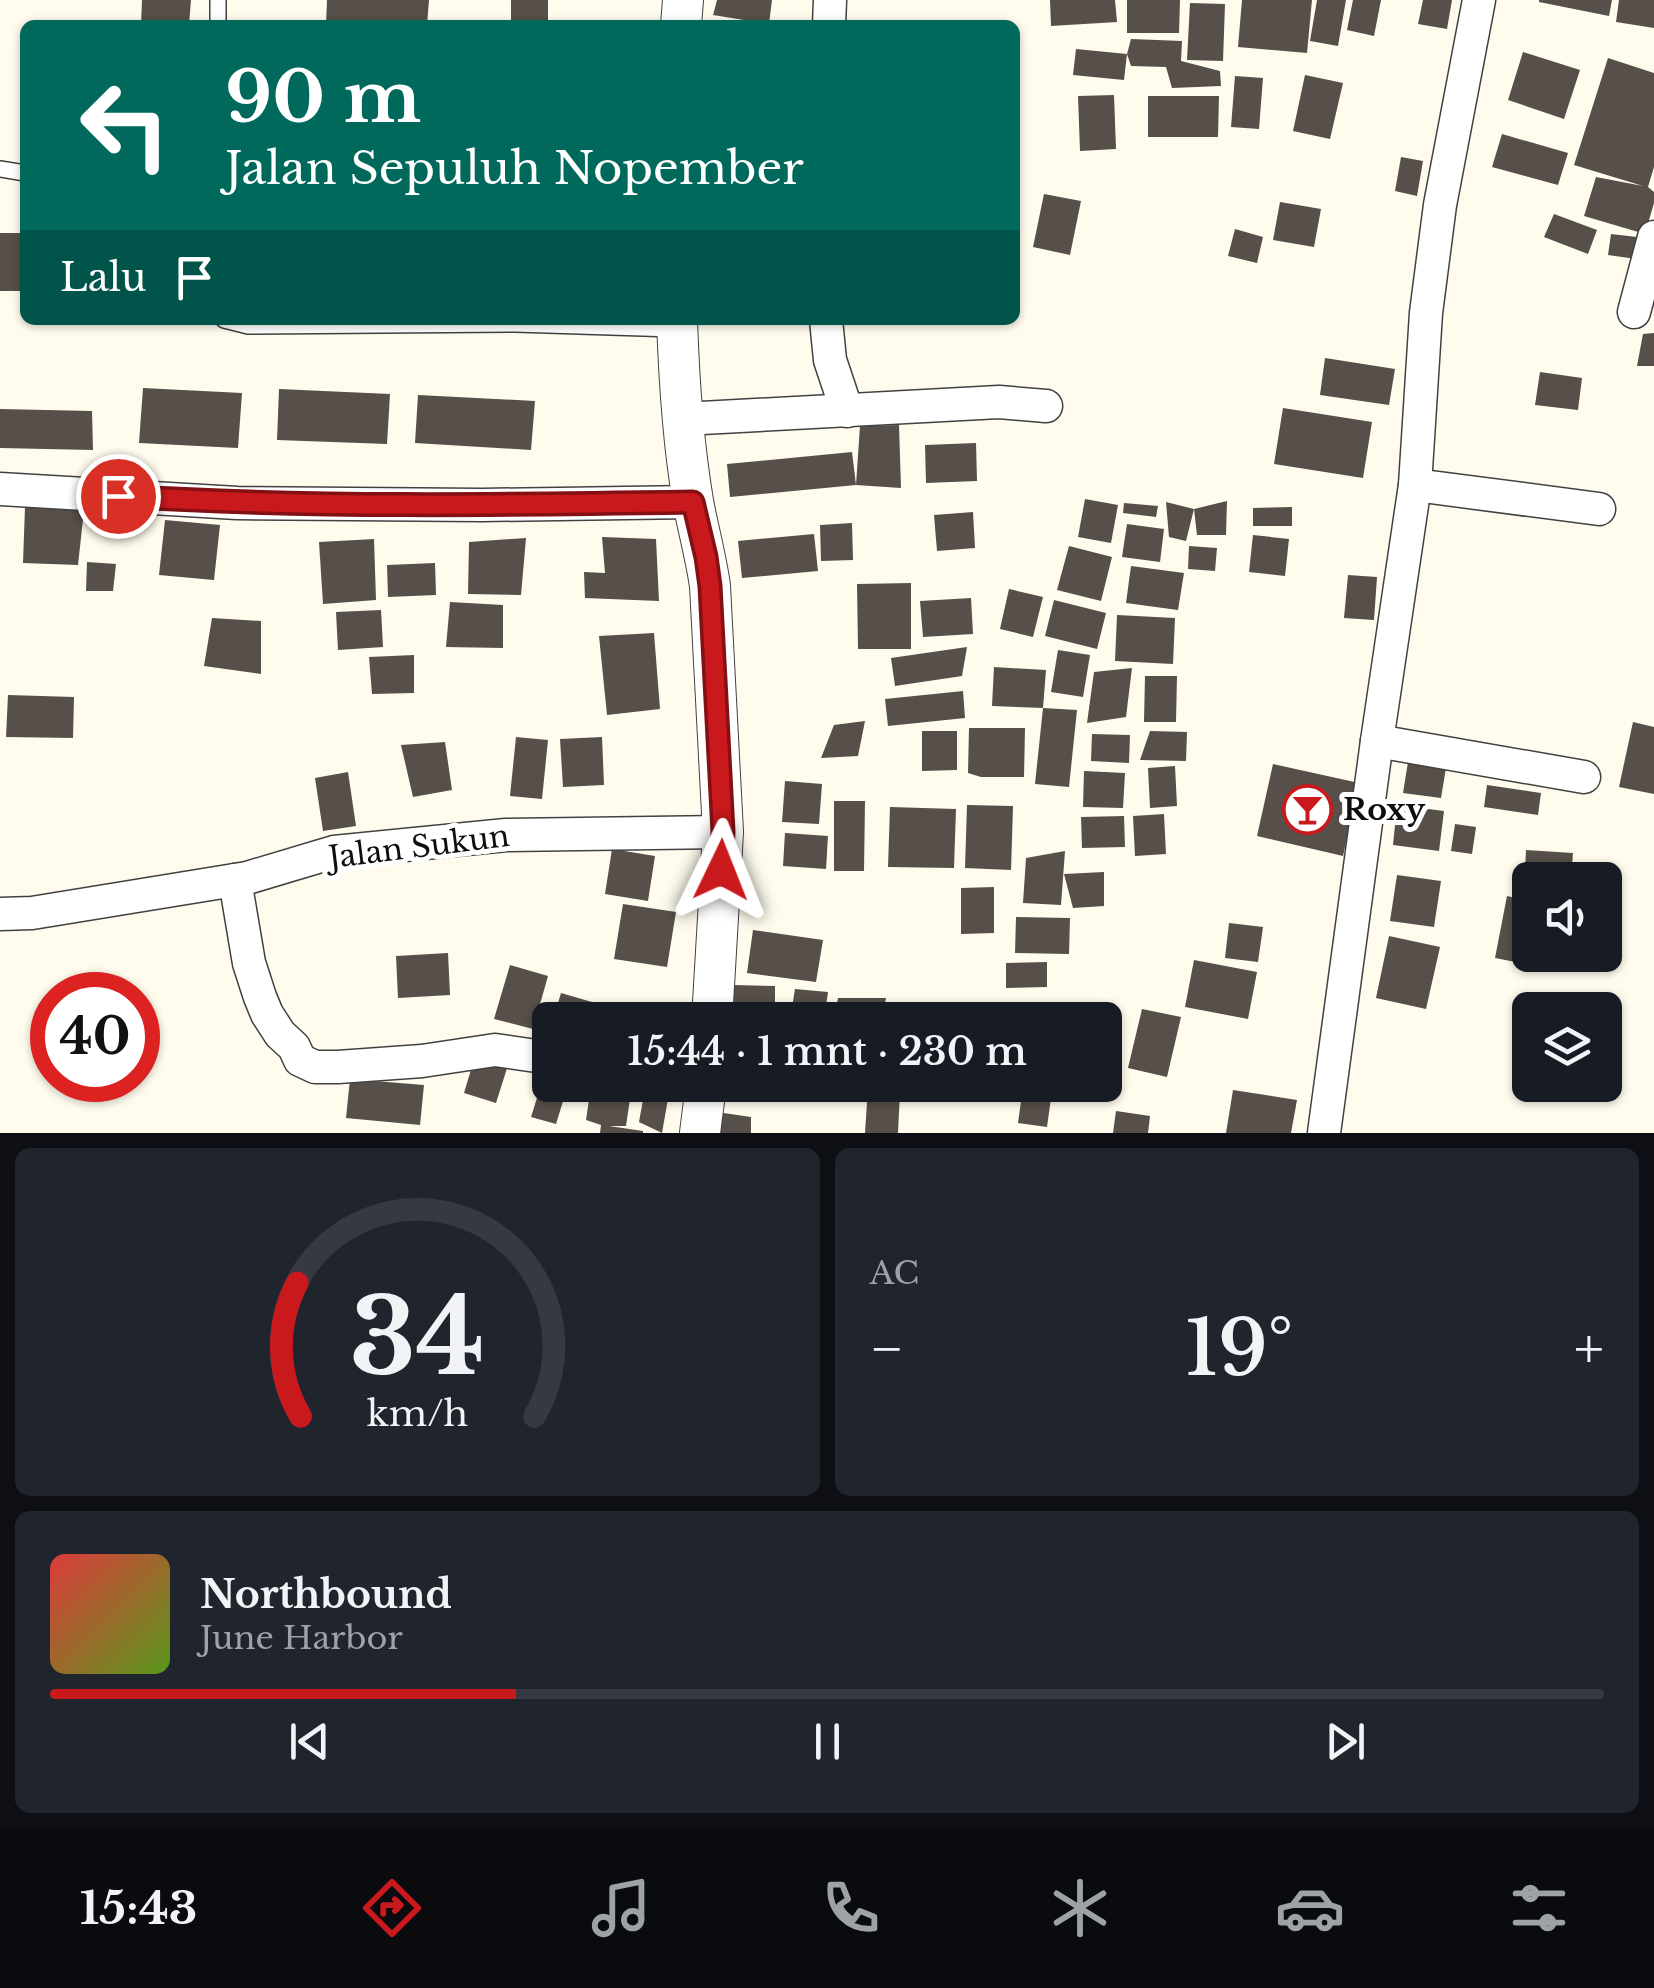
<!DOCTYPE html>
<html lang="id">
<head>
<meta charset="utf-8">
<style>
	:root { --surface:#171b24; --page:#20242c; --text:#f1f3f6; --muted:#9ea1a6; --line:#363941; --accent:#ca191d }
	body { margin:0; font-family:"Libre Baskerville",serif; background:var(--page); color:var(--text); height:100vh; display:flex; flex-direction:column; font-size:38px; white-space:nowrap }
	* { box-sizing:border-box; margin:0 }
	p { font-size:32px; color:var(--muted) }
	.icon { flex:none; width:55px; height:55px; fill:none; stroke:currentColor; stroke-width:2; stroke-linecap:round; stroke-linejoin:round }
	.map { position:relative; height:1133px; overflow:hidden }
	.sheet { display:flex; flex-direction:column; gap:15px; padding:15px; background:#0d0f14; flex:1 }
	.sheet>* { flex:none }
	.top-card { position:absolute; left:20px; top:20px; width:1000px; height:305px; border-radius:15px; box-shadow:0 2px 8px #0004; background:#00695c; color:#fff; overflow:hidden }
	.fabs { position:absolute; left:1512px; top:862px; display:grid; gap:20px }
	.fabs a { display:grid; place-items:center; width:110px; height:110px; border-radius:15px; background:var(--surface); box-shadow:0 2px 8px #0004; font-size:50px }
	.speed { position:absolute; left:30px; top:972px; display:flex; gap:20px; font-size:50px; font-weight:700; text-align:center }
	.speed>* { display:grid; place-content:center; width:130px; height:130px; border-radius:50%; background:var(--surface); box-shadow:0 2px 8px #0004; line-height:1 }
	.speed .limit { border:15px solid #d22; background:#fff; color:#111 }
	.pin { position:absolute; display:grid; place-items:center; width:85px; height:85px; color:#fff; margin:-42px; border:5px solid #fff; border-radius:50%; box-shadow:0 2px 10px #0007 }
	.me { position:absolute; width:110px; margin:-55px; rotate:2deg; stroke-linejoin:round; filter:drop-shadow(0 0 8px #0008) }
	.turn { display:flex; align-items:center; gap:35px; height:210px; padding:0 40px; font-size:45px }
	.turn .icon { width:130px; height:130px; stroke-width:2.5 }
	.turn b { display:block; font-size:70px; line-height:85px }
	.then { display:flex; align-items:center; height:95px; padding:0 40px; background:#0003; gap:20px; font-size:38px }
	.big { font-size:75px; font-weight:600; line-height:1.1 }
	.sheet .card { flex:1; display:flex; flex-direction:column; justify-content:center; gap:15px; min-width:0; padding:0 35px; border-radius:15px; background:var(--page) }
	.sheet .dial { align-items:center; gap:0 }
	.dial svg { height:260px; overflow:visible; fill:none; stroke:var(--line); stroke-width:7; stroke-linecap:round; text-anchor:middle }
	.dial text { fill:var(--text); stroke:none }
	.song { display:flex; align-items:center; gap:30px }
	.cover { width:120px; height:120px; border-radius:15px; background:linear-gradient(135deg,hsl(0 70% 55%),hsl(90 70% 35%)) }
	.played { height:10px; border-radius:5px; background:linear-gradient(90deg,var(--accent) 30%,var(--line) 30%) }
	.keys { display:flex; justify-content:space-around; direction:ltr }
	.heat { display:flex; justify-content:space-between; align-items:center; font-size:55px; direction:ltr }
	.sheet .tiles { flex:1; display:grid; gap:15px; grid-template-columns:1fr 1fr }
	.card:last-child { grid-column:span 2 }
	.trip { position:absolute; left:532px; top:1002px; width:590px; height:100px; border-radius:15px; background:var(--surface); box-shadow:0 2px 8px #0004; font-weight:600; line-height:100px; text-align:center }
	.tabs { display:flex; height:160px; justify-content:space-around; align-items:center; background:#090b0e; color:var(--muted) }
	.tabs .icon { width:70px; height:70px }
	.tabs .active { color:var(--accent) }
	.tabs b { font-size:45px; color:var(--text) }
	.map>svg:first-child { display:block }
</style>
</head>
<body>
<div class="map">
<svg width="1654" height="1133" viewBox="0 0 1654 1133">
	<rect width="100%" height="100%" fill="#fffcee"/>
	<g fill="#574f49">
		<path d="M 142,0 L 191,0 L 189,25 L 141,25 Z"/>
		<path d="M 327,0 L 429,0 L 427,25 L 326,25 Z"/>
		<rect x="511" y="0" width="37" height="25"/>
		<path d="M 717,0 L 772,0 L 769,24 L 713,15 Z"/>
		<path d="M 1050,0 L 1115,0 L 1117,22 L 1051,26 Z"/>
		<path d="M 1127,0 L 1180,0 L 1179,33 L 1127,33 Z"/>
		<path d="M 1242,0 L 1312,0 L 1307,53 L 1238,47 Z"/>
		<path d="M 1317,0 L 1346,0 L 1338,46 L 1310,41 Z"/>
		<path d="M 1353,0 L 1381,0 L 1374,36 L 1347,30 Z"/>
		<path d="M 1423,0 L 1452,0 L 1447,29 L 1418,24 Z"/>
		<path d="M 1539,0 L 1612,0 L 1609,16 L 1539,2 Z"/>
		<path d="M 1619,0 L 1654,0 L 1654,28 L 1616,22 Z"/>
		<path d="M 1190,3 L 1225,4 L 1223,61 L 1187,60 Z"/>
		<path d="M 1131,39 L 1182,41 L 1181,61 L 1220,71 L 1221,86 L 1172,88 L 1166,67 L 1131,66 L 1127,54 L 1124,80 L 1073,75 L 1076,49 L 1127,54 Z"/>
		<path d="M 1523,52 L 1580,70 L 1564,119 L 1508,100 Z"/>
		<path d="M 1608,58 L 1654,73 L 1654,167 L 1648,187 L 1654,192 L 1654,203 L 1645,234 L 1584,216 L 1596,177 L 1643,186 L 1574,165 Z"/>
		<path d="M 1305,75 L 1343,83 L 1330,139 L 1293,131 Z"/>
		<path d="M 1235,76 L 1263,78 L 1259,129 L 1231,127 Z"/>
		<path d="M 1114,95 L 1116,149 L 1080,151 L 1078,96 Z"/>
		<path d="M 1148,96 L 1219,96 L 1218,137 L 1148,137 Z"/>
		<path d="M 1502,134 L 1568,153 L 1558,185 L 1492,167 Z"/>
		<path d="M 1401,157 L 1423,161 L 1417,196 L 1395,191 Z"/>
		<path d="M 1044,194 L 1081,201 L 1070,255 L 1033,247 Z"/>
		<path d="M 1280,202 L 1321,209 L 1314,247 L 1273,240 Z"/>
		<path d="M 1554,214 L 1597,230 L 1588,254 L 1544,237 Z"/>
		<path d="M 1235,229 L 1263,237 L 1257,263 L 1228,256 Z"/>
		<rect x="0" y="233" width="25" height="58"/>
		<path d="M 1611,234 L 1646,238 L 1643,260 L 1608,255 Z"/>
		<path d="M 1654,333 L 1654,366 L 1637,366 L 1643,334 Z"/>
		<path d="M 1325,358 L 1395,369 L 1389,405 L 1320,395 Z"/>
		<path d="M 1540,372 L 1582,378 L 1578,410 L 1535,405 Z"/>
		<path d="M 143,388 L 242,393 L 238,448 L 139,443 Z"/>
		<path d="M 279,389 L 390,394 L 387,444 L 277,440 Z"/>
		<path d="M 418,395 L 535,401 L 531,450 L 415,443 Z"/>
		<path d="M 1283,408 L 1372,422 L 1363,478 L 1274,464 Z"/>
		<path d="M 0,409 L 92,411 L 93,450 L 0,448 Z"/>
		<path d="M 899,425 L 901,488 L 856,485 L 730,497 L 727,464 L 852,452 L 856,485 L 860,426 Z"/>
		<path d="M 976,443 L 977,481 L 926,483 L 925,445 Z"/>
		<path d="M 1085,499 L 1118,505 L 1111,543 L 1078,537 Z"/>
		<path d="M 1227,501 L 1226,535 L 1197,535 L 1194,509 Z"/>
		<path d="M 1166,502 L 1194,509 L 1186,541 L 1169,537 Z"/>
		<path d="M 1124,503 L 1158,506 L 1156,517 L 1123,513 Z"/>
		<path d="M 25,507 L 84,510 L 78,565 L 23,563 Z"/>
		<path d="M 1292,507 L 1292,526 L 1253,526 L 1253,508 Z"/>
		<path d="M 973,512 L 975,548 L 937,551 L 934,515 Z"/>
		<path d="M 165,520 L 220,525 L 214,580 L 159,575 Z"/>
		<path d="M 852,523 L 853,560 L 821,561 L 820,525 Z"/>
		<path d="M 1127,524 L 1164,529 L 1160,562 L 1122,557 Z"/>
		<path d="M 814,534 L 818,571 L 742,578 L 738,541 Z"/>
		<path d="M 1253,535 L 1289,539 L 1285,576 L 1249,572 Z"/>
		<path d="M 602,537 L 656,539 L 659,601 L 585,598 L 584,572 L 605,573 Z"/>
		<path d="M 526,538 L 521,595 L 468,594 L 469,542 Z"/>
		<path d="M 374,539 L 376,600 L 323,604 L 319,542 Z"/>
		<path d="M 1069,546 L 1112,557 L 1101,601 L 1057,590 Z"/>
		<path d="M 1189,546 L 1217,548 L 1215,571 L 1188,569 Z"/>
		<path d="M 87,562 L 116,564 L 113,591 L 86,591 Z"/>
		<path d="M 435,563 L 436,595 L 388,597 L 387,565 Z"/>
		<path d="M 1131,566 L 1184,573 L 1178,610 L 1126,603 Z"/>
		<path d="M 1348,575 L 1377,577 L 1374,620 L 1344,618 Z"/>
		<path d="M 911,583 L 911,649 L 858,649 L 857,584 Z"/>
		<path d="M 1009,589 L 1043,597 L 1033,637 L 1000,629 Z"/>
		<path d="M 971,598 L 973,634 L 923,637 L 920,601 Z"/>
		<path d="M 1054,600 L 1106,613 L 1097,649 L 1045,636 Z"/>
		<path d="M 450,602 L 503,605 L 503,648 L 446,647 Z"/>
		<path d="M 381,610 L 383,647 L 338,650 L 336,612 Z"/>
		<path d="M 1117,615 L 1175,618 L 1173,664 L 1115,661 Z"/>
		<path d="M 212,618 L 261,621 L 261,674 L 204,666 Z"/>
		<path d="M 654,633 L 660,709 L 607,715 L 599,636 Z"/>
		<path d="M 967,647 L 962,676 L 895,686 L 891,658 Z"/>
		<path d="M 1058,650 L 1090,655 L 1083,697 L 1051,692 Z"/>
		<path d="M 414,655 L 414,693 L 372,694 L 369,657 Z"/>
		<path d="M 994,667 L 1046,670 L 1043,708 L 992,706 Z"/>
		<path d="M 1132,668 L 1126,717 L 1087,723 L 1094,672 Z"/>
		<path d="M 1145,676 L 1177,676 L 1176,722 L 1144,722 Z"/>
		<path d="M 963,691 L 965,718 L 888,726 L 885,699 Z"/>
		<path d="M 8,695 L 74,697 L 73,738 L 6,737 Z"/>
		<path d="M 1043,708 L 1077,710 L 1069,787 L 1035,784 Z"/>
		<path d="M 865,721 L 858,756 L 821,758 L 834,725 Z"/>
		<path d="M 1633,722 L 1654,727 L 1654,794 L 1619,787 Z"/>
		<path d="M 969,728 L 1025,728 L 1024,777 L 981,777 L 968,773 Z"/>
		<path d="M 922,731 L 957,731 L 957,770 L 922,771 Z"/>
		<path d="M 1150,731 L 1187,732 L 1186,761 L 1140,760 Z"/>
		<path d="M 1092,734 L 1130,735 L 1129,763 L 1091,761 Z"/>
		<path d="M 516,737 L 548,740 L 542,799 L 510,796 Z"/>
		<path d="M 602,737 L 604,785 L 563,787 L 560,739 Z"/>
		<path d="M 445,742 L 452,790 L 413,797 L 401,745 Z"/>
		<path d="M 1408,762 L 1446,768 L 1441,798 L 1403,793 Z"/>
		<path d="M 1273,764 L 1359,783 L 1343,856 L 1257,836 Z"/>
		<path d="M 1175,766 L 1177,806 L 1150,808 L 1148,768 Z"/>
		<path d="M 1084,771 L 1125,773 L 1123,808 L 1083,807 Z"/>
		<path d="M 348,772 L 356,826 L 323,831 L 315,778 Z"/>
		<path d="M 785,781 L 822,784 L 819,824 L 782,822 Z"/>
		<path d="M 1487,785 L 1541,793 L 1538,815 L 1484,807 Z"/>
		<path d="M 834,801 L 865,801 L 864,871 L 834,871 Z"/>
		<path d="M 967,805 L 1013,806 L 1011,870 L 965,868 Z"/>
		<path d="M 1397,805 L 1444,811 L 1439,851 L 1393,845 Z"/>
		<path d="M 890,807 L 956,809 L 954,868 L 888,867 Z"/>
		<path d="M 1164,814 L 1166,854 L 1135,856 L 1133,816 Z"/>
		<path d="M 1124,816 L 1125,847 L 1082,848 L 1081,817 Z"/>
		<path d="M 1455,824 L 1476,827 L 1472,854 L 1451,851 Z"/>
		<path d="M 785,833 L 828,836 L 826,869 L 783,866 Z"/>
		<path d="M 612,849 L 655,856 L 648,901 L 605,894 Z"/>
		<path d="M 1526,850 L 1573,853 L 1571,880 L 1530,880 L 1530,891 L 1524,891 Z"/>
		<path d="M 1065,851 L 1061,905 L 1023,903 L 1026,858 Z"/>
		<path d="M 1104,872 L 1104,906 L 1073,908 L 1064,874 Z"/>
		<path d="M 1397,875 L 1441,881 L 1434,927 L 1390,921 Z"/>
		<path d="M 994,887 L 994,933 L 961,934 L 961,888 Z"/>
		<path d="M 1507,896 L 1530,901 L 1530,955 L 1543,955 L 1541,967 L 1495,958 Z"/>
		<path d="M 623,904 L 676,912 L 667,967 L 614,959 Z"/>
		<path d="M 1016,917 L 1070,918 L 1069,954 L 1015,953 Z"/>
		<path d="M 1229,923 L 1263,927 L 1258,962 L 1225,958 Z"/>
		<path d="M 753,930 L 823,940 L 816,982 L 747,973 Z"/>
		<path d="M 1389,936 L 1440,947 L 1426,1009 L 1376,998 Z"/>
		<path d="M 448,953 L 450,995 L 398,998 L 396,956 Z"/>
		<path d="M 1194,960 L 1257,972 L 1248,1019 L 1185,1007 Z"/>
		<path d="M 1047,962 L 1047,987 L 1006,988 L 1006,963 Z"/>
		<path d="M 510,965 L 548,976 L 533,1029 L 494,1019 Z"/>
		<path d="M 733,985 L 775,986 L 775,1018 L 732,1017 Z"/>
		<path d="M 795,989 L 828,992 L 824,1020 L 790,1020 Z"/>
		<path d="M 561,993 L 592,1002 L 587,1020 L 553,1020 Z"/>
		<path d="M 838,998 L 886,998 L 882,1020 L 834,1020 Z"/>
		<path d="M 606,1005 L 661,1010 L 660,1020 L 605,1020 Z"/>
		<path d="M 1044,1005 L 1075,1010 L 1074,1020 L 1042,1020 Z"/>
		<path d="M 1142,1009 L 1181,1017 L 1167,1077 L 1128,1068 Z"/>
		<path d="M 476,1053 L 509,1062 L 496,1103 L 464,1093 Z"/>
		<path d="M 547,1066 L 550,1067 L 550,1085 L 568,1085 L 556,1124 L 531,1117 Z"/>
		<path d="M 350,1079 L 424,1085 L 420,1125 L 346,1118 Z"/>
		<path d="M 724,1085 L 756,1085 L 753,1099 L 723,1094 Z"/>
		<path d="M 591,1086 L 631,1092 L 626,1126 L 609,1126 L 643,1131 L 643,1133 L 600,1133 L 601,1125 L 586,1120 Z"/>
		<path d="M 868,1087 L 900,1091 L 898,1133 L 865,1133 Z"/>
		<path d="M 1023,1087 L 1052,1091 L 1047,1127 L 1018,1123 Z"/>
		<path d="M 645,1089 L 669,1093 L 662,1133 L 639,1122 Z"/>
		<path d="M 1233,1090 L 1297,1100 L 1291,1133 L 1226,1133 Z"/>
		<path d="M 1116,1111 L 1150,1116 L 1148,1133 L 1113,1133 Z"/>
		<path d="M 717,1112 L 751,1117 L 751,1133 L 716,1133 Z"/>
	</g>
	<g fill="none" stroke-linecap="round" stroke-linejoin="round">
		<defs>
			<g id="service">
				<path d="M 218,0 L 218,25"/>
				<path d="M 0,169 L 25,173"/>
				<path d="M 224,320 L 248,326 L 516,324 L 674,329"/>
			</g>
			<g id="minor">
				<path d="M 829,25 L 830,0"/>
				<path d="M 1634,312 L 1654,237"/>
				<path d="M 826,320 L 830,360 L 847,411"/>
				<path d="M 683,419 L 999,402 L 1046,406"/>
				<path d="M 1415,485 L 1599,509"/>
				<path d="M 0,489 L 237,503 L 482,505 L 693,502"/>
				<path d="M 1377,741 L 1584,777"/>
				<path d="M 235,880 L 249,963 L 260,997 L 267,1014 L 280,1034 L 294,1047 L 300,1060 L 315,1067 L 338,1067 L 422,1061 L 495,1050 L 550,1058"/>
				<path d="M 0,914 L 32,913 L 247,878 L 334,852 L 506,835 L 723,832"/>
				<path d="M 1324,1133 L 1377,741 L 1415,485 L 1426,313 L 1440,205 L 1479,0"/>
			</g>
			<g id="tertiary">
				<path d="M 681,25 L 683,0"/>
				<path d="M 677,320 C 679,380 683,442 693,501 C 698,529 706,557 710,586 L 723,832 L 712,1020"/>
				<path d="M 700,1133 L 706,1085"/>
			</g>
		</defs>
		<use href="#service" stroke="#414141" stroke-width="18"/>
		<use href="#minor" stroke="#414141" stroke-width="35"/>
		<use href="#tertiary" stroke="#414141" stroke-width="42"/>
		<use href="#service" stroke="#fff" stroke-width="15"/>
		<use href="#minor" stroke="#fff" stroke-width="32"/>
		<use href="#tertiary" stroke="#fff" stroke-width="40"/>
	</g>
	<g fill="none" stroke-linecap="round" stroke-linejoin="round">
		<defs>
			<path id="route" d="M 118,496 C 310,508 501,505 693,502 L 706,557 L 710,586 L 723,832 L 721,870"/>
		</defs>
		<use href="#route" stroke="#831013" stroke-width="25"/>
		<use href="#route" stroke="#ca191d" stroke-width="18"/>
	</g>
	<defs>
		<symbol id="bar-ring" viewBox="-11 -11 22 22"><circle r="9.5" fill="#fff" stroke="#ca191d" stroke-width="1.5"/><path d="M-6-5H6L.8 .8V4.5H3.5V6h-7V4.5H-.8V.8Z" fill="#ca191d"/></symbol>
	</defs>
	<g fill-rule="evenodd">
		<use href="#bar-ring" x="1280" y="782" width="55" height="55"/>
	</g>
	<g text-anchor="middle" stroke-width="10" stroke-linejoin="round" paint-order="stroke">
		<g font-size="30" font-weight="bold" fill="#0e0e0e" stroke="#fff" text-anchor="start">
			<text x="1343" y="820">Roxy</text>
		</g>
		<g font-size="30" fill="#0e0e0e" stroke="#fff">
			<text transform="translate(419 847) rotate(-7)" y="10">Jalan Sukun</text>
		</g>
	</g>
</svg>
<div class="fabs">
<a><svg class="icon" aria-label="sound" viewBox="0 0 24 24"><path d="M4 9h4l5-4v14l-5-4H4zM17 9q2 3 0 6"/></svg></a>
<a><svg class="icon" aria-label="layers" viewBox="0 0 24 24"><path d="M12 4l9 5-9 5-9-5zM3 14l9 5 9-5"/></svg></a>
</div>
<div class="speed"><div class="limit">40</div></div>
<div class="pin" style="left:118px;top:496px;background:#d93025"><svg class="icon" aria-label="arrive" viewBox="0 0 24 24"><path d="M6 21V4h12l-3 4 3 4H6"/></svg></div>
<svg class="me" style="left:721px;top:870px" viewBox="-20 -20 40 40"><path d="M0-17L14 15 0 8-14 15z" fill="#ca191d" stroke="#fff" stroke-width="4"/></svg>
<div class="trip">15:44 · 1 mnt · 230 m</div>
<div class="top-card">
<div class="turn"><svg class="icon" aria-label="left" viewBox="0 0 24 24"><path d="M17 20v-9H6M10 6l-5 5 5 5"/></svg><div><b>90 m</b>Jalan Sepuluh Nopember</div></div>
<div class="then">Lalu<svg class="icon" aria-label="arrive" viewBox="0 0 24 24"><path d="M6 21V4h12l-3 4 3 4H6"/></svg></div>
</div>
</div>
<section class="sheet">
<div class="tiles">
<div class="card dial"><svg viewBox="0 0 100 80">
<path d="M14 69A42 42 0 1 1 86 69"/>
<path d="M14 69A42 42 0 0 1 13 28" stroke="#ca191d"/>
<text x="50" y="56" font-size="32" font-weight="700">34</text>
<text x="50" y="72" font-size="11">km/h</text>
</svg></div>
<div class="card"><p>AC</p>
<div class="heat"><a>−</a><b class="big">19°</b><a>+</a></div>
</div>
<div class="card">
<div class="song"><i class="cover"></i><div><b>Northbound</b><p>June Harbor</p></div></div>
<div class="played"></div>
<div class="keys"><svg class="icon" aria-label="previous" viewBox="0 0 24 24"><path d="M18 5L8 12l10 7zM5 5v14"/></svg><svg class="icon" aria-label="pause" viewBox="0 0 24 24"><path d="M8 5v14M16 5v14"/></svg><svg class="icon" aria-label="next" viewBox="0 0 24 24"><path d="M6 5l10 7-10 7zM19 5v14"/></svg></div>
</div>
</div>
</section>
<nav class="tabs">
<b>15:43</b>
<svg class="icon active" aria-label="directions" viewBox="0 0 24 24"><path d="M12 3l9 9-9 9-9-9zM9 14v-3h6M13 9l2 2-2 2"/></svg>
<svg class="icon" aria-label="music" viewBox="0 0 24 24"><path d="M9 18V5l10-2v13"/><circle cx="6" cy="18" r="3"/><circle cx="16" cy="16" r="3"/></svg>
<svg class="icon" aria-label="phone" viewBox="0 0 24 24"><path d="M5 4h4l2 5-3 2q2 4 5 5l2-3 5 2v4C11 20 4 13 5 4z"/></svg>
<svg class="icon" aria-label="climate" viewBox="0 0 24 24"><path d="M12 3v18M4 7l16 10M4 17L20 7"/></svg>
<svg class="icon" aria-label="car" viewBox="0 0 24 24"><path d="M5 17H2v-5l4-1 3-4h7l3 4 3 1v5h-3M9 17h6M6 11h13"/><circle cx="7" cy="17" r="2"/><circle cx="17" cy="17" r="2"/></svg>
<svg class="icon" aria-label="filters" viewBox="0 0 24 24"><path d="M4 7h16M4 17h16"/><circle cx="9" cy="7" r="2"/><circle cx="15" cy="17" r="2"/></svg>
</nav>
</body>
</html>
